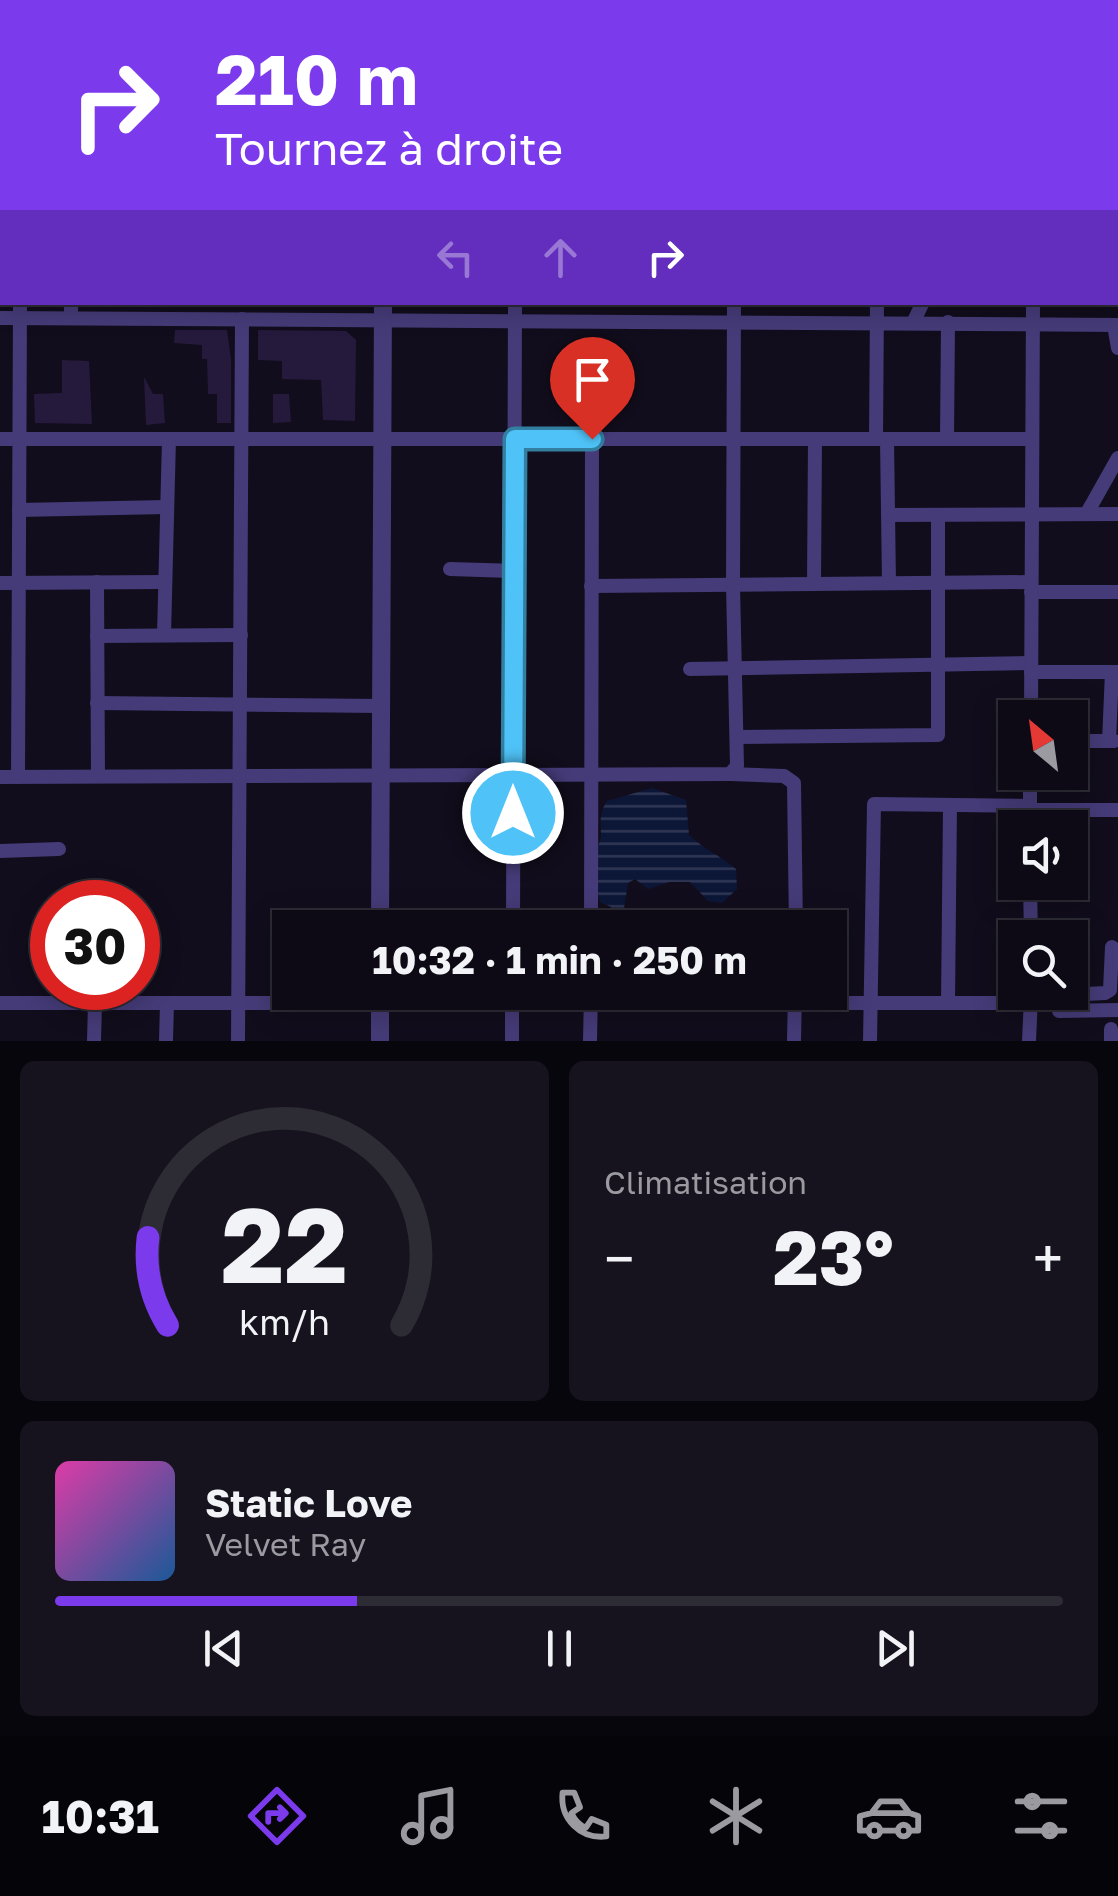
<!DOCTYPE html>
<html lang="fr">
<head>
<meta charset="utf-8">
<style>
	:root { --surface:#0d0a15; --page:#16131e; --text:#f1f3f6; --muted:#9a9aa0; --line:#2d2b34; --accent:#7c3aed }
	body { margin:0; font-family:"Golos Text",sans-serif; background:var(--page); color:var(--text); height:100vh; display:flex; flex-direction:column; font-size:38px; white-space:nowrap }
	* { box-sizing:border-box; margin:0 }
	p { font-size:32px; color:var(--muted) }
	.icon { flex:none; width:55px; height:55px; fill:none; stroke:currentColor; stroke-width:2; stroke-linecap:round; stroke-linejoin:round }
	.map { position:relative; height:1041px; overflow:hidden }
	.sheet { display:flex; flex-direction:column; gap:20px; padding:20px; background:#07060c; flex:1 }
	.sheet>* { flex:none }
	.banner { position:absolute; left:0px; top:0px; width:1120px; height:305px; box-shadow:0 5px 25px #0003,0 0 0 2px var(--line); background:#7c3aed; color:#fff; overflow:hidden }
	.needle { width:65px; rotate:331deg }
	.buttons { position:absolute; left:998px; top:700px; display:grid; gap:20px }
	.buttons a { display:grid; place-items:center; width:90px; height:90px; border-radius:0px; background:var(--surface); box-shadow:0 5px 25px #0003,0 0 0 2px var(--line); font-size:50px }
	.speed { position:absolute; left:30px; top:880px; display:flex; gap:20px; font-size:50px; font-weight:700; text-align:center }
	.speed>* { display:grid; place-content:center; width:130px; height:130px; border-radius:50%; background:var(--surface); box-shadow:0 5px 25px #0003,0 0 0 2px var(--line); line-height:1 }
	.speed .limit { border:15px solid #d22; background:#fff; color:#111 }
	.pin { position:absolute; display:grid; place-items:center; width:85px; height:85px; color:#fff; margin:-102px -42px; border-radius:50% 50% 50% 0; rotate:-45deg; box-shadow:0 0 10px #0007 }
	.pin .icon { rotate:45deg }
	.me { position:absolute; width:110px; margin:-55px; rotate:0deg; stroke-linejoin:round; filter:drop-shadow(0 0 8px #0008) }
	.turn { display:flex; align-items:center; gap:35px; height:210px; padding:0 50px; font-size:45px }
	.turn .icon { width:130px; height:130px; stroke-width:2.5 }
	.turn b { display:block; font-size:70px; line-height:85px }
	.lanes { display:flex; align-items:center; height:95px; padding:0 50px; background:#0003; justify-content:center; gap:50px; direction:ltr }
	.lanes .off { opacity:.35 }
	.big { font-size:75px; font-weight:700; line-height:1.1 }
	.sheet .card { flex:1; display:flex; flex-direction:column; justify-content:center; gap:15px; min-width:0; padding:0 35px; border-radius:15px; background:var(--page) }
	.sheet .dial { align-items:center; gap:0 }
	.dial svg { height:260px; overflow:visible; fill:none; stroke:var(--line); stroke-width:7; stroke-linecap:round; text-anchor:middle }
	.dial text { fill:var(--text); stroke:none }
	.song { display:flex; align-items:center; gap:30px }
	.cover { width:120px; height:120px; border-radius:15px; background:linear-gradient(135deg,hsl(320 70% 55%),hsl(210 70% 35%)) }
	.played { height:10px; border-radius:5px; background:linear-gradient(90deg,var(--accent) 30%,var(--line) 30%) }
	.keys { display:flex; justify-content:space-around; direction:ltr }
	.heat { display:flex; justify-content:space-between; align-items:center; font-size:55px; direction:ltr }
	.sheet .tiles { flex:1; display:grid; gap:20px; grid-template-columns:1fr 1fr }
	.card:last-child { grid-column:span 2 }
	.trip { position:absolute; left:272px; top:910px; width:575px; height:100px; border-radius:0px; background:var(--surface); box-shadow:0 5px 25px #0003,0 0 0 2px var(--line); font-weight:700; line-height:100px; text-align:center }
	.dock { display:flex; height:160px; justify-content:space-around; align-items:center; background:#050408; color:var(--muted) }
	.dock .icon { width:70px; height:70px }
	.dock .current { color:var(--accent) }
	.dock b { font-size:45px; color:var(--text) }
	.map>svg:first-child { display:block }
</style>
</head>
<body>
<div class="map">
<svg width="1118" height="1041" viewBox="0 0 1118 1041">
	<defs>
		<pattern id="water-rules" width="6" height="5" patternUnits="userSpaceOnUse" patternTransform="scale(2.5)"><rect width="6" height="5" fill="#0c1637"/><path d="M0 2.5h6" fill="none" stroke="#2f3755"/></pattern>
	</defs>
	<rect width="100%" height="100%" fill="#110d1c"/>
	<path fill="url(#water-rules)" d="M 652,788 L 686,800 L 689,835 C 704,849 721,856 736,869 L 737,889 L 722,903 L 708,901 L 690,882 L 669,882 L 648,889 L 635,879 L 628,883 L 621,927 L 601,927 L 602,921 L 613,915 L 611,907 L 600,902 C 597,888 593,872 594,858 C 595,849 601,844 601,834 C 601,819 599,814 607,801 Z"/>
	<g fill="#251a3c">
		<path d="M 175,330 L 227,330 L 231,359 L 231,423 L 217,423 L 217,394 L 208,394 L 207,359 L 202,359 L 202,345 L 174,343 Z"/>
		<path d="M 258,330 L 346,331 L 356,340 L 355,421 L 323,420 L 321,380 L 282,379 L 282,361 L 258,360 Z"/>
		<path d="M 62,360 L 89,361 L 92,424 L 35,423 L 34,394 L 62,393 Z"/>
		<path d="M 144,377 L 153,394 L 163,394 L 165,423 L 146,425 Z"/>
		<path d="M 273,394 L 289,394 L 291,422 L 273,423 Z"/>
	</g>
	<g fill="none" stroke-linecap="round" stroke-linejoin="round">
		<g stroke="#453b78" stroke-width="14">
			<path d="M 23,0 L 23,2"/>
			<path d="M 102,0 L 165,2"/>
			<path d="M 244,2 L 244,0"/>
			<path d="M 516,2 L 516,0"/>
			<path d="M 592,2 L 592,0"/>
			<path d="M 736,2 L 736,0"/>
			<path d="M 948,2 L 948,0"/>
			<path d="M 1034,2 L 1034,0"/>
			<path d="M 1116,2 L 1116,0"/>
			<path d="M 0,133 L 2,133"/>
			<path d="M 0,242 L 2,242"/>
			<path d="M 71,302 L 71,318"/>
			<path d="M 0,318 L 1118,325"/>
			<path d="M 913,323 L 923,302"/>
			<path d="M 1114,325 L 1118,348"/>
			<path d="M 0,439 L 1032,439"/>
			<path d="M 876,439 L 877,302"/>
			<path d="M 887,439 L 889,583"/>
			<path d="M 947,439 L 948,322"/>
			<path d="M 19,510 L 166,507"/>
			<path d="M 1087,513 L 1118,458"/>
			<path d="M 888,515 L 1118,514"/>
			<path d="M 450,569 L 514,571"/>
			<path d="M 97,582 L 98,776"/>
			<path d="M 0,583 L 164,582"/>
			<path d="M 814,584 L 815,440"/>
			<path d="M 591,586 L 1031,582"/>
			<path d="M 1031,592 L 1118,592"/>
			<path d="M 164,635 L 169,439"/>
			<path d="M 97,636 L 241,635"/>
			<path d="M 690,669 L 1031,663"/>
			<path d="M 1031,672 L 1118,672"/>
			<path d="M 97,703 L 381,706"/>
			<path d="M 1031,718 L 1033,302"/>
			<path d="M 738,737 L 938,735 L 938,515"/>
			<path d="M 1070,741 L 1114,741"/>
			<path d="M 1109,741 L 1112,672"/>
			<path d="M 730,774 L 784,776 L 794,783 L 796,928"/>
			<path d="M 0,777 L 730,774 L 737,766 L 733,585 L 734,302"/>
			<path d="M 18,777 L 20,302"/>
			<path d="M 1030,810 L 1118,810"/>
			<path d="M 1030,828 L 1030,772"/>
			<path d="M 0,851 L 59,849"/>
			<path d="M 1030,882 L 1031,938"/>
			<path d="M 513,928 L 515,302"/>
			<path d="M 591,928 L 592,439"/>
			<path d="M 64,988 L 65,1003"/>
			<path d="M 1031,997 L 1105,993 L 1110,990 L 1112,947"/>
			<path d="M 948,1002 L 950,805"/>
			<path d="M 0,1003 L 1031,1003"/>
			<path d="M 1059,1011 L 1118,1010"/>
			<path d="M 94,1041 L 95,1003"/>
			<path d="M 166,1041 L 167,1003"/>
			<path d="M 238,1041 L 242,319"/>
			<path d="M 512,1041 L 512,992"/>
			<path d="M 590,1041 L 591,992"/>
			<path d="M 794,1041 L 795,992"/>
			<path d="M 870,1041 L 874,804 L 1030,806"/>
			<path d="M 1029,1041 L 1031,997"/>
			<path d="M 1111,1041 L 1111,1029"/>
		</g>
		<g stroke="#453b78" stroke-width="18">
			<path d="M 385,2 L 385,0"/>
			<path d="M 380,928 L 383,302"/>
			<path d="M 380,1041 L 380,992"/>
		</g>
	</g>
	<g fill="none" stroke-linecap="round" stroke-linejoin="round">
		<defs>
			<path id="route" d="M 513,813 L 515,439 L 592,439"/>
		</defs>
		<use href="#route" stroke="#337fa1" stroke-width="25"/>
		<use href="#route" stroke="#4fc3f7" stroke-width="18"/>
	</g>
</svg>
<div class="buttons">
<a><svg class="needle" viewBox="-14 -14 28 28"><path d="M0-13l5 13h-10z" fill="#e53935"/><path d="M0 13l5-13h-10z" fill="#9a9aa0"/></svg></a>
<a><svg class="icon" aria-label="sound" viewBox="0 0 24 24"><path d="M4 9h4l5-4v14l-5-4H4zM17 9q2 3 0 6"/></svg></a>
<a><svg class="icon" aria-label="search" viewBox="0 0 24 24"><circle cx="10" cy="10" r="6"/><path d="M15 15l6 6"/></svg></a>
</div>
<div class="speed"><div class="limit">30</div></div>
<div class="pin" style="left:592px;top:439px;background:#d93025"><svg class="icon" aria-label="arrive" viewBox="0 0 24 24"><path d="M6 21V4h12l-3 4 3 4H6"/></svg></div>
<svg class="me" style="left:513px;top:813px" viewBox="-20 -20 40 40"><circle r="17" fill="#4fc3f7" stroke="#fff" stroke-width="3"/><path d="M0-11L8 9 0 5-8 9z" fill="#fff"/></svg>
<div class="trip">10:32 · 1 min · 250 m</div>
<div class="banner">
<div class="turn"><svg class="icon" aria-label="right" viewBox="0 0 24 24"><path d="M7 20v-9h11M14 6l5 5-5 5"/></svg><div><b>210 m</b>Tournez à droite</div></div>
<div class="lanes"><svg class="icon off" aria-label="left" viewBox="0 0 24 24"><path d="M17 20v-9H6M10 6l-5 5 5 5"/></svg><svg class="icon off" aria-label="ahead" viewBox="0 0 24 24"><path d="M12 20V5M6 11l6-6 6 6"/></svg><svg class="icon" aria-label="right" viewBox="0 0 24 24"><path d="M7 20v-9h11M14 6l5 5-5 5"/></svg></div>
</div>
</div>
<section class="sheet">
<div class="tiles">
<div class="card dial"><svg viewBox="0 0 100 80">
<path d="M14 69A42 42 0 1 1 86 69"/>
<path d="M14 69A42 42 0 0 1 8 42" stroke="#7c3aed"/>
<text x="50" y="56" font-size="32" font-weight="700">22</text>
<text x="50" y="72" font-size="11">km/h</text>
</svg></div>
<div class="card"><p>Climatisation</p>
<div class="heat"><a>−</a><b class="big">23°</b><a>+</a></div>
</div>
<div class="card">
<div class="song"><i class="cover"></i><div><b>Static Love</b><p>Velvet Ray</p></div></div>
<div class="played"></div>
<div class="keys"><svg class="icon" aria-label="previous" viewBox="0 0 24 24"><path d="M18 5L8 12l10 7zM5 5v14"/></svg><svg class="icon" aria-label="pause" viewBox="0 0 24 24"><path d="M8 5v14M16 5v14"/></svg><svg class="icon" aria-label="next" viewBox="0 0 24 24"><path d="M6 5l10 7-10 7zM19 5v14"/></svg></div>
</div>
</div>
</section>
<nav class="dock">
<b>10:31</b>
<svg class="icon current" aria-label="directions" viewBox="0 0 24 24"><path d="M12 3l9 9-9 9-9-9zM9 14v-3h6M13 9l2 2-2 2"/></svg>
<svg class="icon" aria-label="music" viewBox="0 0 24 24"><path d="M9 18V5l10-2v13"/><circle cx="6" cy="18" r="3"/><circle cx="16" cy="16" r="3"/></svg>
<svg class="icon" aria-label="phone" viewBox="0 0 24 24"><path d="M5 4h4l2 5-3 2q2 4 5 5l2-3 5 2v4C11 20 4 13 5 4z"/></svg>
<svg class="icon" aria-label="climate" viewBox="0 0 24 24"><path d="M12 3v18M4 7l16 10M4 17L20 7"/></svg>
<svg class="icon" aria-label="car" viewBox="0 0 24 24"><path d="M5 17H2v-5l4-1 3-4h7l3 4 3 1v5h-3M9 17h6M6 11h13"/><circle cx="7" cy="17" r="2"/><circle cx="17" cy="17" r="2"/></svg>
<svg class="icon" aria-label="filters" viewBox="0 0 24 24"><path d="M4 7h16M4 17h16"/><circle cx="9" cy="7" r="2"/><circle cx="15" cy="17" r="2"/></svg>
</nav>
</body>
</html>
